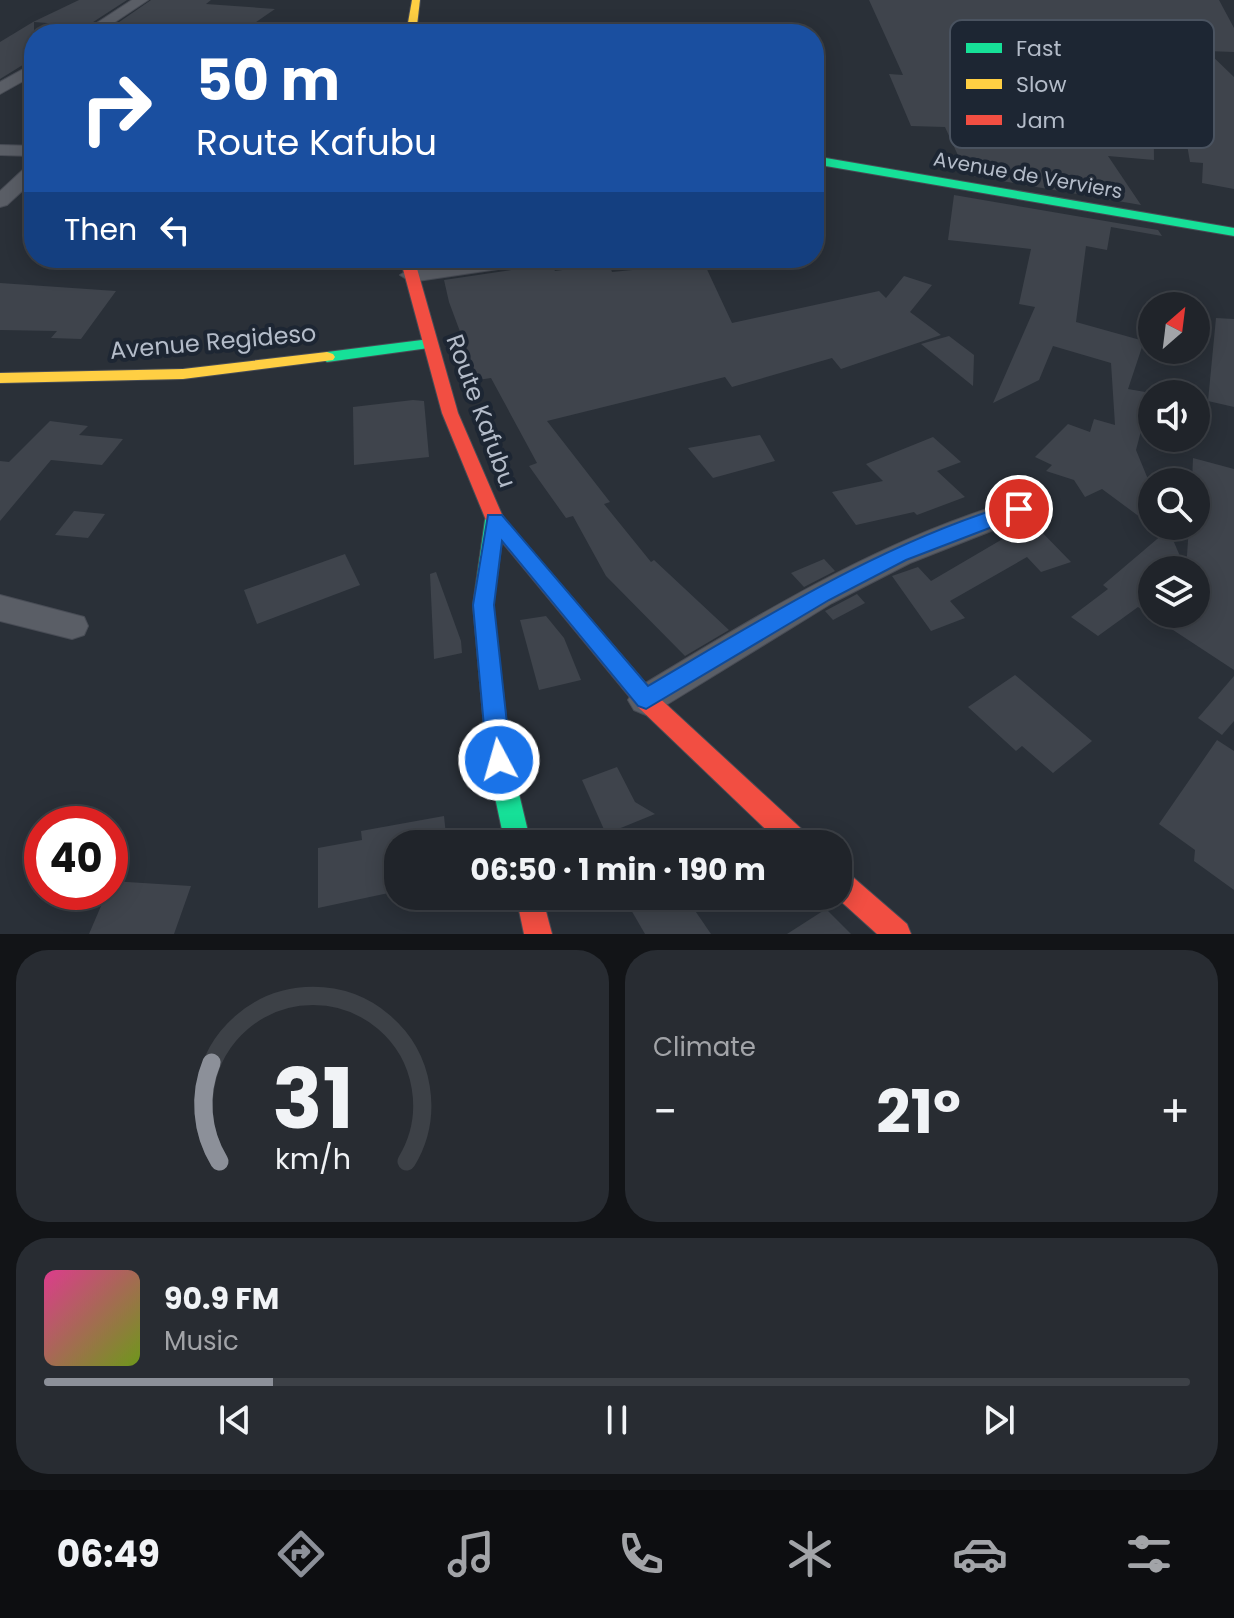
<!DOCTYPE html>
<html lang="en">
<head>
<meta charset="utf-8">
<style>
	:root { --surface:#20242a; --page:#282c32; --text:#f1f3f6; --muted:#a2a4a8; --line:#3d4147; --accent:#8c9099 }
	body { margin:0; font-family:Poppins,sans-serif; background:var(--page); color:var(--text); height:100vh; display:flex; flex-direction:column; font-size:30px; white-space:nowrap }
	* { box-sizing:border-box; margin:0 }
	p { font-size:26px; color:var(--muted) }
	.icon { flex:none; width:44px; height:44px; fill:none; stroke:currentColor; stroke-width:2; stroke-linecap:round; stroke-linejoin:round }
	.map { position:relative; height:934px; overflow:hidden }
	.side { display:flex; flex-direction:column; gap:16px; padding:16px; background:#121417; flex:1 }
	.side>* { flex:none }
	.banner { position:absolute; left:24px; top:24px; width:800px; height:244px; border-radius:32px; box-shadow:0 4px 20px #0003,0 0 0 2px var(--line); background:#1a4fa0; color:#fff; overflow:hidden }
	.needle { width:52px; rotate:28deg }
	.tools { position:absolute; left:1138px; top:292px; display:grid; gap:16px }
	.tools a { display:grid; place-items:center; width:72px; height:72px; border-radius:50%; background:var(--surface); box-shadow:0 4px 20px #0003,0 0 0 2px var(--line); font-size:40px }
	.speed { position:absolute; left:24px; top:806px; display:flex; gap:16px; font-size:40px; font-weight:700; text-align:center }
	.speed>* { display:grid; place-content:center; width:104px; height:104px; border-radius:50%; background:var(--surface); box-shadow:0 4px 20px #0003,0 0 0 2px var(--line); line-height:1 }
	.speed .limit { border:12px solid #d22; background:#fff; color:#111 }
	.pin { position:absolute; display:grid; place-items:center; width:68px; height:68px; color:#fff; margin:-34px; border:4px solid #fff; border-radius:50%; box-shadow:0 2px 8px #0007 }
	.me { position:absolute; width:88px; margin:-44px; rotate:354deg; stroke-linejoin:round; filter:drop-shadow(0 0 6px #0008) }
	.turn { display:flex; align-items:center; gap:28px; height:168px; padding:0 40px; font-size:36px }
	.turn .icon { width:104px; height:104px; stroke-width:2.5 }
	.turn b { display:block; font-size:56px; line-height:68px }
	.then { display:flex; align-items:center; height:76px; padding:0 40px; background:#0003; gap:16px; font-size:30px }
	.big { font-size:60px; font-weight:700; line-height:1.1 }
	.side .card { flex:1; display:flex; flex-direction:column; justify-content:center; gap:12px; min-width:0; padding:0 28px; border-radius:32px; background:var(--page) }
	.side .dial { align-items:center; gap:0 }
	.dial svg { height:208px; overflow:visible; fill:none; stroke:var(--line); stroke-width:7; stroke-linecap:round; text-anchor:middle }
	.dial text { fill:var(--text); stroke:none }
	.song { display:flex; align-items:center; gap:24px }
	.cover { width:96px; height:96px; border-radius:12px; background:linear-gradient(135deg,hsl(330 70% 55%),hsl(80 70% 35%)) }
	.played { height:8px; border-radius:4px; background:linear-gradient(90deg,var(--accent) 20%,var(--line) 20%) }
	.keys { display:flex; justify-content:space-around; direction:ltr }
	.heat { display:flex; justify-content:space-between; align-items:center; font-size:44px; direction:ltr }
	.side .tiles { flex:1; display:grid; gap:16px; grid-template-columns:1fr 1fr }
	.card:last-child { grid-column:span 2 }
	.trip { position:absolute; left:384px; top:830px; width:468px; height:80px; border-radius:32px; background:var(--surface); box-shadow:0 4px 20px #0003,0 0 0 2px var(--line); font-weight:700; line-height:80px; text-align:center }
	.dock { display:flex; height:128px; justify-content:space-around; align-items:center; background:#0d0e11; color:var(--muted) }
	.dock .icon { width:56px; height:56px }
	.dock .current { color:var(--accent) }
	.dock b { font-size:36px; color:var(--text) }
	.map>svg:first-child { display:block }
</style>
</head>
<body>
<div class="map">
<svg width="1234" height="934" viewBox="0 0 1234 934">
	<rect width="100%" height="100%" fill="#2a3038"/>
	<g fill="#3f444c">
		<path d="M 79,0 L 127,0 L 87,26 L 34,22 L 34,58 L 0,79 L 0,42 L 33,22 Z"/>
		<path d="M 151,0 L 211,0 L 206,4 L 275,9 L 239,34 L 143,34 L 149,30 L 112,27 Z"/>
		<path d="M 869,0 L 1219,0 L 1234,28 L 1234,52 L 1207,51 L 1234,77 L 1234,189 L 1202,183 L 1203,163 L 1190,162 L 1174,70 L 1153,72 L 1154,160 L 1108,156 L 1141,205 L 967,175 L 945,127 L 911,126 L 889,74 L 903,75 Z"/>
		<path d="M 954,195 L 1158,230 L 1162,236 L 1111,227 L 1107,250 L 1086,246 L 1076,322 L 1144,341 L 1128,389 L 1151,393 L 1136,450 L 1152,489 L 1152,526 L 1102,489 L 1085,497 L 1074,480 L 1046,471 L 1052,465 L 1035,457 L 1068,424 L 1090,432 L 1094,419 L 1115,425 L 1111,363 L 1053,346 L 1039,380 L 993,403 L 1035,307 L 1019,304 L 1031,249 L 948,240 Z"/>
		<path d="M 549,259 L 555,271 L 609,264 L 612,272 L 704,263 L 732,323 L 879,291 L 886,298 L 904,276 L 932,285 L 910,312 L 941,335 L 841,369 L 832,358 L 732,387 L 725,377 L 547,421 L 610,502 L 604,504 L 651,562 L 654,560 L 729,630 L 685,656 L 606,576 L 573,516 L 566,518 L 529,466 L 537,463 L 491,378 L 478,380 L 449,302 L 444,280 L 532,267 Z"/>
		<path d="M 0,283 L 116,291 L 81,339 L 51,338 L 57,331 L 0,330 Z"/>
		<path d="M 1216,318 L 1234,319 L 1234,407 L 1208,401 Z"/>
		<path d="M 949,336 L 974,355 L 973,386 L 921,344 Z"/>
		<path d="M 413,400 L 424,401 L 429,457 L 354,465 L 353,407 Z"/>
		<path d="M 50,421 L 88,426 L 79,435 L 123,439 L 102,465 L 51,460 L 0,521 L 0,461 L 9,462 Z"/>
		<path d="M 760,435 L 775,461 L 713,478 L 688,448 Z"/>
		<path d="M 933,437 L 961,462 L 937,471 L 965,497 L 917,515 L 914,512 L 856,525 L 832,492 L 883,481 L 866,464 Z"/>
		<path d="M 1193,458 L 1234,469 L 1234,670 L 1138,607 L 1098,636 L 1071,617 L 1108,589 L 1103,585 L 1163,534 L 1152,526 L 1167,526 L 1186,570 L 1152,570 L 1152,614 L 1196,614 L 1196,570 L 1186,570 L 1189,526 L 1196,526 L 1196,482 L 1192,482 Z"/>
		<path d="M 74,511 L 105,514 L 88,538 L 55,535 Z"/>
		<path d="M 1032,522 L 1071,562 L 1041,572 L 1027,557 L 950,601 L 965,618 L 931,631 L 892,576 L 918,567 L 931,581 L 1006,537 L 1001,532 Z"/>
		<path d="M 345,554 L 360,585 L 257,624 L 244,590 Z"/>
		<path d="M 824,559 L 835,571 L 804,587 L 791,573 Z"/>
		<path d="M 436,572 L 461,641 L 462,653 L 434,659 L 430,574 Z"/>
		<path d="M 857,594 L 865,603 L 833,620 L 825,611 Z"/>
		<path d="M 546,616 L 564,638 L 581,680 L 539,690 L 520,620 Z"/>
		<path d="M 1015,675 L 1092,741 L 1053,773 L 1022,746 L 1016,751 L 968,707 Z"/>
		<path d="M 1234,676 L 1234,721 L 1222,735 L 1198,718 Z"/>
		<path d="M 1217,740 L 1234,751 L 1234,890 L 1194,861 L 1195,850 L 1159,824 Z"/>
		<path d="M 617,767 L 635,802 L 655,814 L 606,834 L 582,780 Z"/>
		<path d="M 444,816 L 447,844 L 398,844 L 398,891 L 318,908 L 318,848 L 362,840 L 361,831 Z"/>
		<path d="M 111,881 L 191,886 L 174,934 L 89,934 L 107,892 L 110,892 Z"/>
		<path d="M 623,896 L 685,896 L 711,934 L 645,934 Z"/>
		<path d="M 826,909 L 851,934 L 787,934 Z"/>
	</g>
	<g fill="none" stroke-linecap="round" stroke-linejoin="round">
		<defs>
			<g id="street">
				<path d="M 132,0 L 148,0 L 97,34 L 80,34 Z"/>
				<path d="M 34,63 L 34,75 L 0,94 L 0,82 Z"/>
				<path d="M 0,145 L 34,146 L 34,156 L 0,155 Z"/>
				<path d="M 34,164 L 34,180 L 7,205 L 0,207 L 0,191 L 27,166 Z"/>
				<path d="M 486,258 L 543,258 L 532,264 L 411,282 L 400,275 L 411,268 Z"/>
				<path d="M 1019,499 L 1029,502 L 1034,509 L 1029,516 L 910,563 L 832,603 L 658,710 L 646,715 L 634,710 L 628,700 L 634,690 C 757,616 879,539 1019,499 Z"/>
				<path d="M 0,595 L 84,617 L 88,626 L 84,635 L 72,639 L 0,621 Z"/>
			</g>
			<g id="fast">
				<path d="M 814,156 L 1234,228 L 1234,236 L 814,164 Z"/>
				<path d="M 430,339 L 436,341 L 438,344 L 436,347 L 327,362 L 319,357 L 327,352 Z"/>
				<path d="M 495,513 L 502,515 L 505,520 L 493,605 L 511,760 L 531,844 L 505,844 L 487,760 L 473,605 L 485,520 L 488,515 Z"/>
			</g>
			<g id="slow">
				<path d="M 412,0 L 420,0 L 416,34 L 406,34 Z"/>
				<path d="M 327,352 L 333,354 L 335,357 L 333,360 L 183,379 L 0,383 L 0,373 L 183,369 Z"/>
			</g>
			<g id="jam">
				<path d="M 400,258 L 414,258 L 458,413 L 503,517 L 654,693 L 808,835 L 812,844 L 781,844 L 638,707 L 488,525 L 442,413 Z"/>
				<path d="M 838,868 L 847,872 L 907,924 L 911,934 L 877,934 L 835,896 L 838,896 Z"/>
				<path d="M 516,896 L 542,896 L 552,934 L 524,934 Z"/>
			</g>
		</defs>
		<use href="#street" stroke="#484c55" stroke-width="2"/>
		<use href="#fast" stroke="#484c55" stroke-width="2"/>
		<use href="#slow" stroke="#484c55" stroke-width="2"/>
		<use href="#jam" stroke="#484c55" stroke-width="2"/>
		<use href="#street" fill="#5a5e66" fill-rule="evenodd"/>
		<use href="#fast" fill="#16e098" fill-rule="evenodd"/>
		<use href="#slow" fill="#ffcf43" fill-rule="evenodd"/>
		<use href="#jam" fill="#f24e42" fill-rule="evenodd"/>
	</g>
	<path fill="#1a73e8" stroke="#114b97" stroke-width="2" d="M 1019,502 L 1026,504 L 1029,509 L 1026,514 L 906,560 L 829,600 L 646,709 L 638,706 L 502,541 L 494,605 L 511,760 L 508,767 L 499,770 L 490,767 L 487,760 L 473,605 L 488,515 L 502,515 L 648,686 C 767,616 885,541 1019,502 Z"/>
	<g text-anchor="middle" stroke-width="8" stroke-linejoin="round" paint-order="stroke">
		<g font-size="20" fill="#b4bcc9" stroke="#1d2633">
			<text transform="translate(1028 175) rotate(10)" y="7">Avenue de Verviers</text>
		</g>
		<g font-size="24" fill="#b4bcc9" stroke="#1d2633">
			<text transform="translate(213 342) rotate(-5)" y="8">Avenue Regideso</text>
			<text transform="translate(481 411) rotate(70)" y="8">Route Kafubu</text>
		</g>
	</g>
	<rect x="950" y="20" width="264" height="128" rx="12" fill="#1d2633" stroke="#4a5360" stroke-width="2"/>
	<rect x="966" y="43" width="36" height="10" fill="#16e098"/>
	<rect x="966" y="79" width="36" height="10" fill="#ffcf43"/>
	<rect x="966" y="115" width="36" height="10" fill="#f24e42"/>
	<g font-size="22" fill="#b4bcc9">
		<text x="1016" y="56">Fast</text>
		<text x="1016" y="92">Slow</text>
		<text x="1016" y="128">Jam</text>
	</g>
</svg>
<div class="tools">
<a><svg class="needle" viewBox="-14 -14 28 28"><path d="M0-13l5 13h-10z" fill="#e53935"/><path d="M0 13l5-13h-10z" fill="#a2a4a8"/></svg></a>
<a><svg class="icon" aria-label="sound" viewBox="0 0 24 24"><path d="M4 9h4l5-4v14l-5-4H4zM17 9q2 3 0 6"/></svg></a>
<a><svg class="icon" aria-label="search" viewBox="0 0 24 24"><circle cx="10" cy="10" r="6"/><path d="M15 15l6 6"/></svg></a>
<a><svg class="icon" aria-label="layers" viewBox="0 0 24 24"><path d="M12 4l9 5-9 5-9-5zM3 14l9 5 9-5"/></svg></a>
</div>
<div class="speed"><div class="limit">40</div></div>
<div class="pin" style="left:1019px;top:509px;background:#d93025"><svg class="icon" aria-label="arrive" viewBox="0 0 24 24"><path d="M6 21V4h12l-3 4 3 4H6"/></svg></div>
<svg class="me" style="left:499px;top:760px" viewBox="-20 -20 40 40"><circle r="17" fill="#1a73e8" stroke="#fff" stroke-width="3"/><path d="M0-11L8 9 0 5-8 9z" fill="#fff"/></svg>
<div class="trip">06:50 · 1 min · 190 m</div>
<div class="banner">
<div class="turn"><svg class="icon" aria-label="right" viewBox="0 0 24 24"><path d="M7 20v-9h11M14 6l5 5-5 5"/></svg><div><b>50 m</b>Route Kafubu</div></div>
<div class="then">Then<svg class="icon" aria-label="left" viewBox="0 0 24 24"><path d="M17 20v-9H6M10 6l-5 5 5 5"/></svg></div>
</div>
</div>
<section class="side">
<div class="tiles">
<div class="card dial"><svg viewBox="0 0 100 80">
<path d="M14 69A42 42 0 1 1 86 69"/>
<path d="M14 69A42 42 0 0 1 11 31" stroke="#8c9099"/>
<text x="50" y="56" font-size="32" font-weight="700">31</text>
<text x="50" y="72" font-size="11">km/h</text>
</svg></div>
<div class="card"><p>Climate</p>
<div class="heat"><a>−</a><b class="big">21°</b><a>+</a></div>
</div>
<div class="card">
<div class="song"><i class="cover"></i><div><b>90.9 FM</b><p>Music</p></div></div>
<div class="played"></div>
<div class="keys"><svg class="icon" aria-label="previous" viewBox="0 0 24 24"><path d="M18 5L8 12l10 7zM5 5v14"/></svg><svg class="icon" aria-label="pause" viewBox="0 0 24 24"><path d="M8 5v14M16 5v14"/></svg><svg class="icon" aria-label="next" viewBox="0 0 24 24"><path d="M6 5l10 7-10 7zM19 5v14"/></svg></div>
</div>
</div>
</section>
<nav class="dock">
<b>06:49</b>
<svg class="icon current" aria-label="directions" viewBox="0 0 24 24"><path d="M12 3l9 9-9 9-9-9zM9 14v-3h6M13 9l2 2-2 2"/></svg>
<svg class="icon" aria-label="music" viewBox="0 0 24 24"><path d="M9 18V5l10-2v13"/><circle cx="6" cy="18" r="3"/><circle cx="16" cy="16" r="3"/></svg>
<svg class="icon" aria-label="phone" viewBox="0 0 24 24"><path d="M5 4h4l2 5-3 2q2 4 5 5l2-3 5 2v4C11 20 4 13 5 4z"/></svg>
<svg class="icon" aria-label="climate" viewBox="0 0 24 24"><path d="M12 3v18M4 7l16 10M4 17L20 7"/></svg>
<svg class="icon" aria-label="car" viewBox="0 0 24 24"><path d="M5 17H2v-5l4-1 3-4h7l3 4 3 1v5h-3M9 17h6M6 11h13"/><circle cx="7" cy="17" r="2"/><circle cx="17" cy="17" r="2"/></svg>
<svg class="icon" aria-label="filters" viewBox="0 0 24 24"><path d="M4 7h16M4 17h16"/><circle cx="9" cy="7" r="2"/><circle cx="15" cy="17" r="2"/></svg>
</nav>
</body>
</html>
